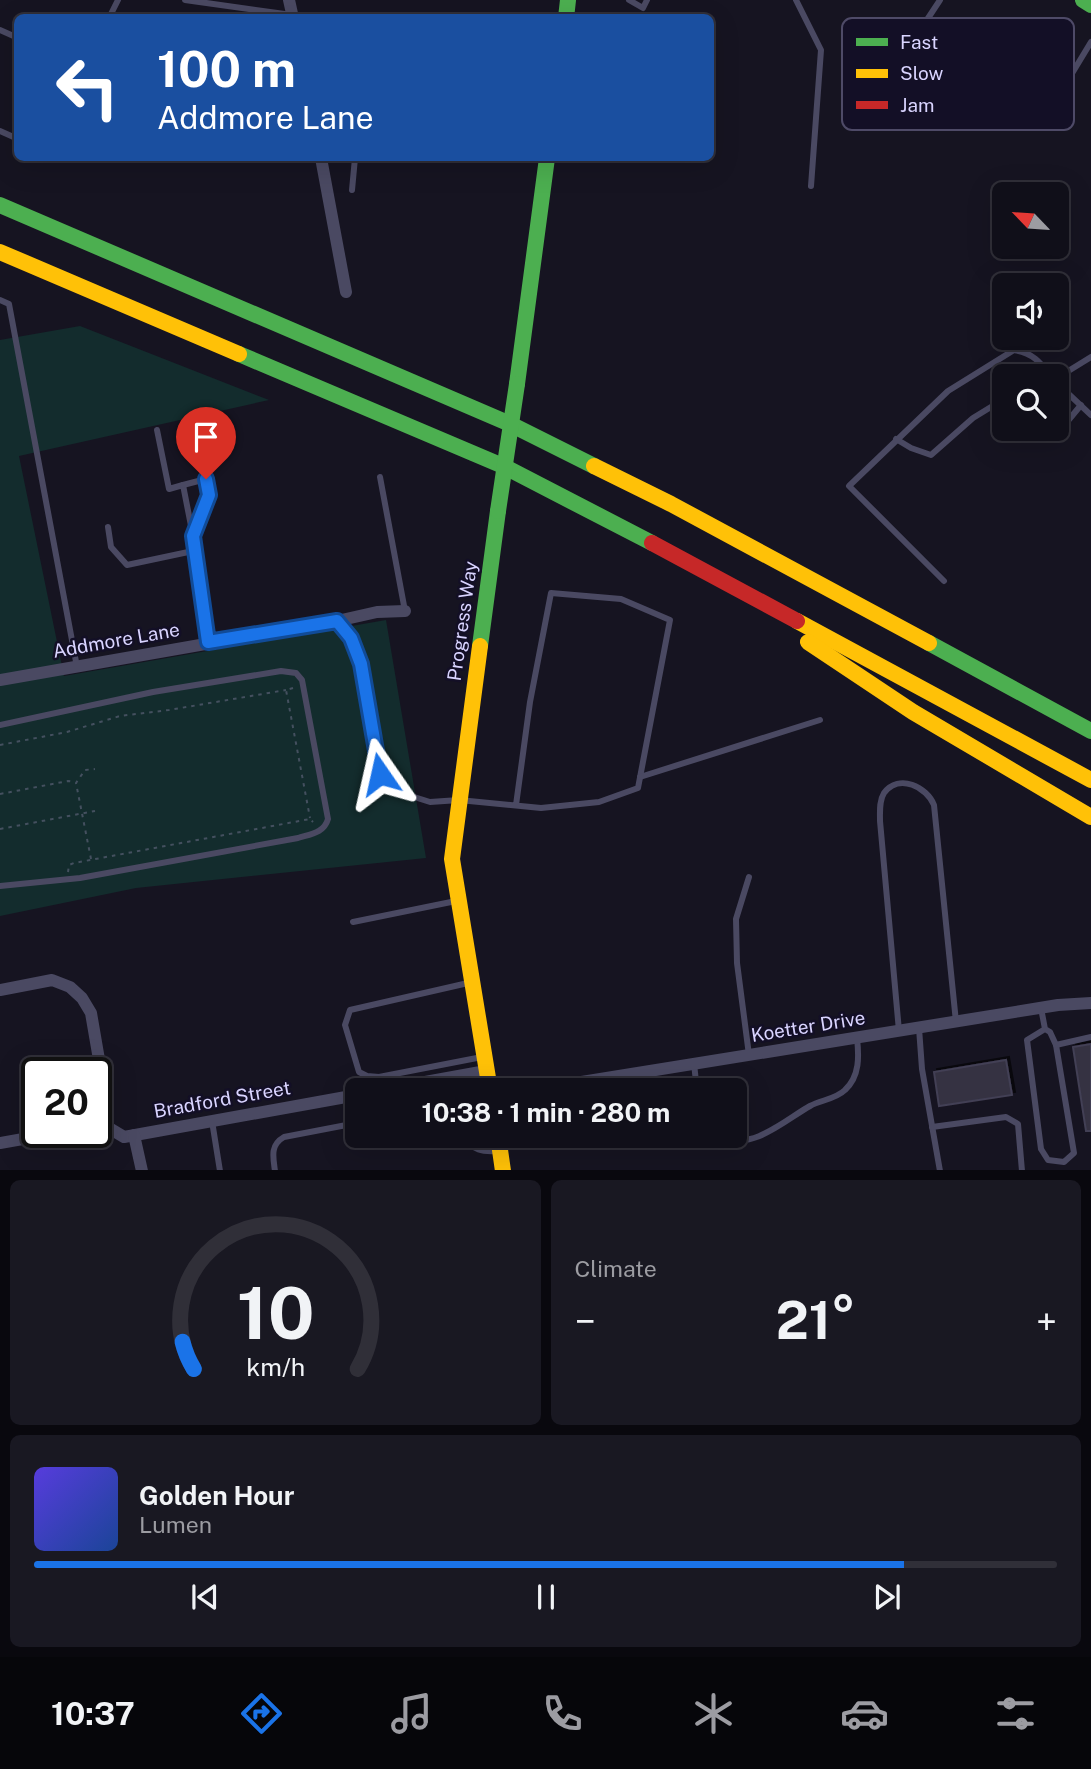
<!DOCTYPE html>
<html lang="en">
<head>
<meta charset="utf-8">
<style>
	:root { --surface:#100f19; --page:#191822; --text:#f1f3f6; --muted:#9c9ca2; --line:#302f38; --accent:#1a73e8 }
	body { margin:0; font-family:"Public Sans",sans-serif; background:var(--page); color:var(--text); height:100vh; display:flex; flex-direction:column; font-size:26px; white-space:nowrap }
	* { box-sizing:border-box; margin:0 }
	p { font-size:23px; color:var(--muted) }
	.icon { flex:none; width:38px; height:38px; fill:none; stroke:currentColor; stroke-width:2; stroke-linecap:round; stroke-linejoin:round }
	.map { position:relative; height:1170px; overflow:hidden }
	.side { display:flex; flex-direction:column; gap:10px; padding:10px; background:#09080e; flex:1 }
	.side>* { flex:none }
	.guide { position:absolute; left:14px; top:14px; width:700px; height:147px; border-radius:10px; box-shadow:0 7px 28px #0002,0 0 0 2px var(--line); background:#1a4fa0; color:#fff; overflow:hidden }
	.needle { width:46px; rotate:295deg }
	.controls { position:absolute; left:992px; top:182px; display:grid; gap:14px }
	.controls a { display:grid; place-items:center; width:77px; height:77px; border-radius:10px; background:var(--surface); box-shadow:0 7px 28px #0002,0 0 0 2px var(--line); font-size:35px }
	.speed { position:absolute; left:21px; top:1057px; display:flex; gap:14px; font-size:35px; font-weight:700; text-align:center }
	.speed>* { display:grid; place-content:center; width:91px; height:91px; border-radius:50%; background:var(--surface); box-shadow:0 7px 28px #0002,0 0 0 2px var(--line); line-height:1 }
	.speed .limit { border:4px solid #111; border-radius:10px; background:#fff; color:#111 }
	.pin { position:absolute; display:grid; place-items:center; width:60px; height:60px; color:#fff; margin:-72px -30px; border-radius:50% 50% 50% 0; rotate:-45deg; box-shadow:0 0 7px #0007 }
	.pin .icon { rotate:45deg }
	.me { position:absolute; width:77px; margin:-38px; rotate:349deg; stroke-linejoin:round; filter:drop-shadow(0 0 5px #0008) }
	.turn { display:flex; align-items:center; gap:24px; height:147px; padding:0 28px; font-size:32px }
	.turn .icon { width:91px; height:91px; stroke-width:2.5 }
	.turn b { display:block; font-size:49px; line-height:60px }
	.big { font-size:52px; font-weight:700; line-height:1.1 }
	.side .widget { flex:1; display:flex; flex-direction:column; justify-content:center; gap:10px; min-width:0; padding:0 24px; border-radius:10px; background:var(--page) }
	.side .dial { align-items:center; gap:0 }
	.dial svg { height:182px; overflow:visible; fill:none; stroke:var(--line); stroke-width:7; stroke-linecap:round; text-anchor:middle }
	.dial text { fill:var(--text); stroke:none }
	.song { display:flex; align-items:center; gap:21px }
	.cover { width:84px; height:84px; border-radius:10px; background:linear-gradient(135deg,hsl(250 70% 55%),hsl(220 70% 35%)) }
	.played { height:7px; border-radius:4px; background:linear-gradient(90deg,var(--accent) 85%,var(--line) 85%) }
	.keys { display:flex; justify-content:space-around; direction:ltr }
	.heat { display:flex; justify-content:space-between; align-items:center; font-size:38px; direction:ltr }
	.side .tiles { flex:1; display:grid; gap:10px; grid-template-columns:1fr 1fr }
	.widget:last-child { grid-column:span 2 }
	.trip { position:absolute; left:345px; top:1078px; width:402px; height:70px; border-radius:10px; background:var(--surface); box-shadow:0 7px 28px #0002,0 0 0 2px var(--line); font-weight:700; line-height:70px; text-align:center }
	.tab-bar { display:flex; height:112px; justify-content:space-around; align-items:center; background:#06060a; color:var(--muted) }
	.tab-bar .icon { width:49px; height:49px }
	.tab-bar .active { color:var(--accent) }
	.tab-bar b { font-size:32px; color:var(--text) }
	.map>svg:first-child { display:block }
</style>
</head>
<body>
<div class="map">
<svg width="1091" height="1171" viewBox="0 0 1091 1171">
	<defs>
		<filter id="shadow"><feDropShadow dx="3" dy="-3" stdDeviation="0" flood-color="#0009"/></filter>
	</defs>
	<rect width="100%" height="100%" fill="#161421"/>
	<path fill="#132c2d" d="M 80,326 L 269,400 L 19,456 L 64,676 L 386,620 L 426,858 L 136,888 L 0,916 L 0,340 Z"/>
	<g fill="#343243" stroke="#433f54" stroke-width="2" filter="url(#shadow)">
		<path d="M 1091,1044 L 1091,1131 L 1086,1131 L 1073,1047 Z"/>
		<path d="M 1006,1060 L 1012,1095 L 939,1106 L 934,1072 Z"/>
	</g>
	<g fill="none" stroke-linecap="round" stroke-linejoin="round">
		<g stroke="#44505f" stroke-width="2" stroke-dasharray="3.5 5" stroke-linecap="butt">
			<path d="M 293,688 L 286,690 L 310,818"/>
			<path d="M 0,745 L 67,732 L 120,716 L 169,710 L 286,690"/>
			<path d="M 0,794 L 68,781 L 75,782"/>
			<path d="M 0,829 L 95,811"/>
			<path d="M 91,859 L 76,783 L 85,770 L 95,769"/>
			<path d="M 68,872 L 69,865 L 74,863 L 310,819 L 313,822"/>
		</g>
		<g stroke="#4a4962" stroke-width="6">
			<path d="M 185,0 L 292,15"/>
			<path d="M 629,0 L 643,8 L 647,0"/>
			<path d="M 796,0 L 821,50 L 811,186"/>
			<path d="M 109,18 L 118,0"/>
			<path d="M 0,30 L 18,38"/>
			<path d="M 905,53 L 940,0"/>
			<path d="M 1044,106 L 1065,85 L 1091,42"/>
			<path d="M 0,131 L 18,139"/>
			<path d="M 352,190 L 355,158"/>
			<path d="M 0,300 L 9,304 L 77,667"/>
			<path d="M 1057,378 L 1091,357"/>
			<path d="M 1057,383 L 1091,415"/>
			<path d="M 157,430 L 169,489 L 183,485 L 193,536"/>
			<path d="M 1040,432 L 1047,435 L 1062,428 L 1081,405"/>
			<path d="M 896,439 L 911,448 L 931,455 L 973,418 L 1004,399"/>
			<path d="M 380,477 L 405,611"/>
			<path d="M 183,485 L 206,479"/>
			<path d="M 108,527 L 111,547 L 127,565 L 193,551 L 208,642"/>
			<path d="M 193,551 L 193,536 L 209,495 L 195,429"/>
			<path d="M 944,581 L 849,486 L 948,391 L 1014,350 C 1033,353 1040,362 1051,376"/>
			<path d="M 339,622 L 351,638 L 361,664 L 380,774 L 392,790 L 430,802 L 459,800 L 541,808 L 599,802 L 638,788 L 670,620 L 621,599 L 551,593 L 530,702 L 516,805"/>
			<path d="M 0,725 L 153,692 L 281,671 L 296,673 L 302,680 L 328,819 C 324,833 311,834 298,838 L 80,878 L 0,886"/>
			<path d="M 640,777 L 820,720"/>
			<path d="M 353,922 L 456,901"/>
			<path d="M 468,983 L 350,1010 L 345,1025 L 359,1072 L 367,1076 L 379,1077 L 482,1057"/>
			<path d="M 1041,1008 L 1045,1029 L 1027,1040 L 1041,1149 L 1048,1160 L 1064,1162 L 1074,1153 L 1056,1045 L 1050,1032 L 1045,1029"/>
			<path d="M 919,1028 L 922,1069 L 940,1171"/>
			<path d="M 899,1031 L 880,821 C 880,812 879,801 884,793 C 899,773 927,787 934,805 L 956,1022"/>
			<path d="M 1056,1045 L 1091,1037"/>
			<path d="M 749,1055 L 737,963 L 736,919 L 749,877"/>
			<path d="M 694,1064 L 697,1090"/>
			<path d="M 212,1121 L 220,1171"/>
			<path d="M 932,1127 L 1006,1117 L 1018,1124 L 1022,1171"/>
			<path d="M 465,1136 C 473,1151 482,1152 498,1151"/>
			<path d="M 725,1136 C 751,1152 788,1118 810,1106 C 821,1100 836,1099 845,1090 C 860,1076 859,1056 857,1038"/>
			<path d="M 275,1171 C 273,1157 270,1145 284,1137 L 357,1123"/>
		</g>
		<g stroke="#4a4962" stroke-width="12">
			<path d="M 289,0 L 293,18"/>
			<path d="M 321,158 L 346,292"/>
			<path d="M 0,680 L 337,621 L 377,612 L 405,611"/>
			<path d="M 0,990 L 52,980 L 70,987 L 82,998 L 91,1013 L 107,1106 L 104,1125"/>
			<path d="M 381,1090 L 486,1071"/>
			<path d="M 532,1090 L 1058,1005 L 1091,1003"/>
			<path d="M 96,1126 L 104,1125 L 124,1137 L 357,1095"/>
			<path d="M 134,1135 L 142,1171"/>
			<path d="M 0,1143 L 62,1132"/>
		</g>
		<g stroke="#4caf50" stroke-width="16">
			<path d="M 1083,0 L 1091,5"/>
			<path d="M 566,18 L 568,0"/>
			<path d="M 0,205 L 510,424 L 594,466"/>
			<path d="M 239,354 L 503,466 L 652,543"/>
			<path d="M 517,384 L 547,158"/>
			<path d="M 929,643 L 1091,731"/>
			<path d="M 480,646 L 498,511"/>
		</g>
		<g stroke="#ffc107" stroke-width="16">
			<path d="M 0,252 L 239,354"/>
			<path d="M 594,466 L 671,504 L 929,643"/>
			<path d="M 797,621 L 1091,780"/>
			<path d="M 808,642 L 913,712 L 1091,817"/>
			<path d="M 480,646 L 452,859 L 490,1090"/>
			<path d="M 498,1136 L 503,1171"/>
		</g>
		<path stroke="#c62828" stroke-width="16" d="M 652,543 L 797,621"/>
		<path stroke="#4caf50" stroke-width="16" d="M 498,511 L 517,384"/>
	</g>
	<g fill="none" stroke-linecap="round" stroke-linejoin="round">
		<defs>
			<path id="route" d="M 206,479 L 209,495 L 193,536 L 208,642 L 337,621 L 351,638 L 361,664 L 380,774"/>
		</defs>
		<use href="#route" stroke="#114b97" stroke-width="18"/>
		<use href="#route" stroke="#1a73e8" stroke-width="12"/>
	</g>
	<g text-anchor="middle" stroke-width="5" stroke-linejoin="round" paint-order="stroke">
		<g font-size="19" fill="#d9d4ff" stroke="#130f26">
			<text transform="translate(462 621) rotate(-82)" y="7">Progress Way</text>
			<text transform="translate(116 640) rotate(-10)" y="7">Addmore Lane</text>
			<text transform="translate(808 1026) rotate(-9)" y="7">Koetter Drive</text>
			<text transform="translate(222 1099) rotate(-10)" y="7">Bradford Street</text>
		</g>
	</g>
	<rect x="842" y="18" width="232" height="112" rx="10" fill="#130f26" stroke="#4e4a67" stroke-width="2"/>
	<rect x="856" y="38" width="32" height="8" fill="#4caf50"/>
	<rect x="856" y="69" width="32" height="9" fill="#ffc107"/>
	<rect x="856" y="101" width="32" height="8" fill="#c62828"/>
	<g font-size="19" fill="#d9d4ff">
		<text x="900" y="49">Fast</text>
		<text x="900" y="80">Slow</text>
		<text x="900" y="112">Jam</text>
	</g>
</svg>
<div class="controls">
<a><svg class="needle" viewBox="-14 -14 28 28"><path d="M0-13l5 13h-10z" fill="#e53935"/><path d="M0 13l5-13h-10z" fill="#9c9ca2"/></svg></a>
<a><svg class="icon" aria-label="sound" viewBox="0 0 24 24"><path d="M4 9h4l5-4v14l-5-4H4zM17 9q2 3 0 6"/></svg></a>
<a><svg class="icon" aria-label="search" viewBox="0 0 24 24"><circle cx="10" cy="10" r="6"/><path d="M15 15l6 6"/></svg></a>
</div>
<div class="speed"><div class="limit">20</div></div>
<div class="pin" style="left:206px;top:479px;background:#d93025"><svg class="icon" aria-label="arrive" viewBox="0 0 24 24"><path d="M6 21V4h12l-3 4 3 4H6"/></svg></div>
<svg class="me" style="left:380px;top:774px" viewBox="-20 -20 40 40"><path d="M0-17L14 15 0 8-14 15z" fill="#1a73e8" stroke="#fff" stroke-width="4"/></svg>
<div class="trip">10:38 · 1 min · 280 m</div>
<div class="guide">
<div class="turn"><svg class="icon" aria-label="left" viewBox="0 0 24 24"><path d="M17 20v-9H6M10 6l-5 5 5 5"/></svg><div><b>100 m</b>Addmore Lane</div></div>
</div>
</div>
<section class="side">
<div class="tiles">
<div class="widget dial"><svg viewBox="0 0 100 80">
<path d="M14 69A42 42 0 1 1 86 69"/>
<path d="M14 69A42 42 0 0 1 9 57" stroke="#1a73e8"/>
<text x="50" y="56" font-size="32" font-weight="700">10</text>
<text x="50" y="72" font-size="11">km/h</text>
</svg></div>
<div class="widget"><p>Climate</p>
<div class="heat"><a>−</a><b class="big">21°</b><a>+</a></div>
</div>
<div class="widget">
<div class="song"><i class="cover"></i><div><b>Golden Hour</b><p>Lumen</p></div></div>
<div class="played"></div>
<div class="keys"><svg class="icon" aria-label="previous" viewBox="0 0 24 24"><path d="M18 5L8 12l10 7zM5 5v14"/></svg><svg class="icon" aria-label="pause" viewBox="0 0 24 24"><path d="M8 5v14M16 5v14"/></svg><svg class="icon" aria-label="next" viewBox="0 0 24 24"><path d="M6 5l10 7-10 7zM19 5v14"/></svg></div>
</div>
</div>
</section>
<nav class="tab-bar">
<b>10:37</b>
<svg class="icon active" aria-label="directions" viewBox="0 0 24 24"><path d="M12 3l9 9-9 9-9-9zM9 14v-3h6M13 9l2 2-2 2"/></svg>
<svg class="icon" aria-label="music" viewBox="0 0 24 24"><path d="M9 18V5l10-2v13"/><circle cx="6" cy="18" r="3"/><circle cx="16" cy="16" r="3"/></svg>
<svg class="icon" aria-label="phone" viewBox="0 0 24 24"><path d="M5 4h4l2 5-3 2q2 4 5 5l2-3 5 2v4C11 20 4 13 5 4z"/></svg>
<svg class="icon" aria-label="climate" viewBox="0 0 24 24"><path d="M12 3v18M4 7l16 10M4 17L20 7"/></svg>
<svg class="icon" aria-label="car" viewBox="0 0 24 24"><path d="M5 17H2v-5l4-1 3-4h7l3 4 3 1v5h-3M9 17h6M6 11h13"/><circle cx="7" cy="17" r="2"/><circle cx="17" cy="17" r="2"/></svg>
<svg class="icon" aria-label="filters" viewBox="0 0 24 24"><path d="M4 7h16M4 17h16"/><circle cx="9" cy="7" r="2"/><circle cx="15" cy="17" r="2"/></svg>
</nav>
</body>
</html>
